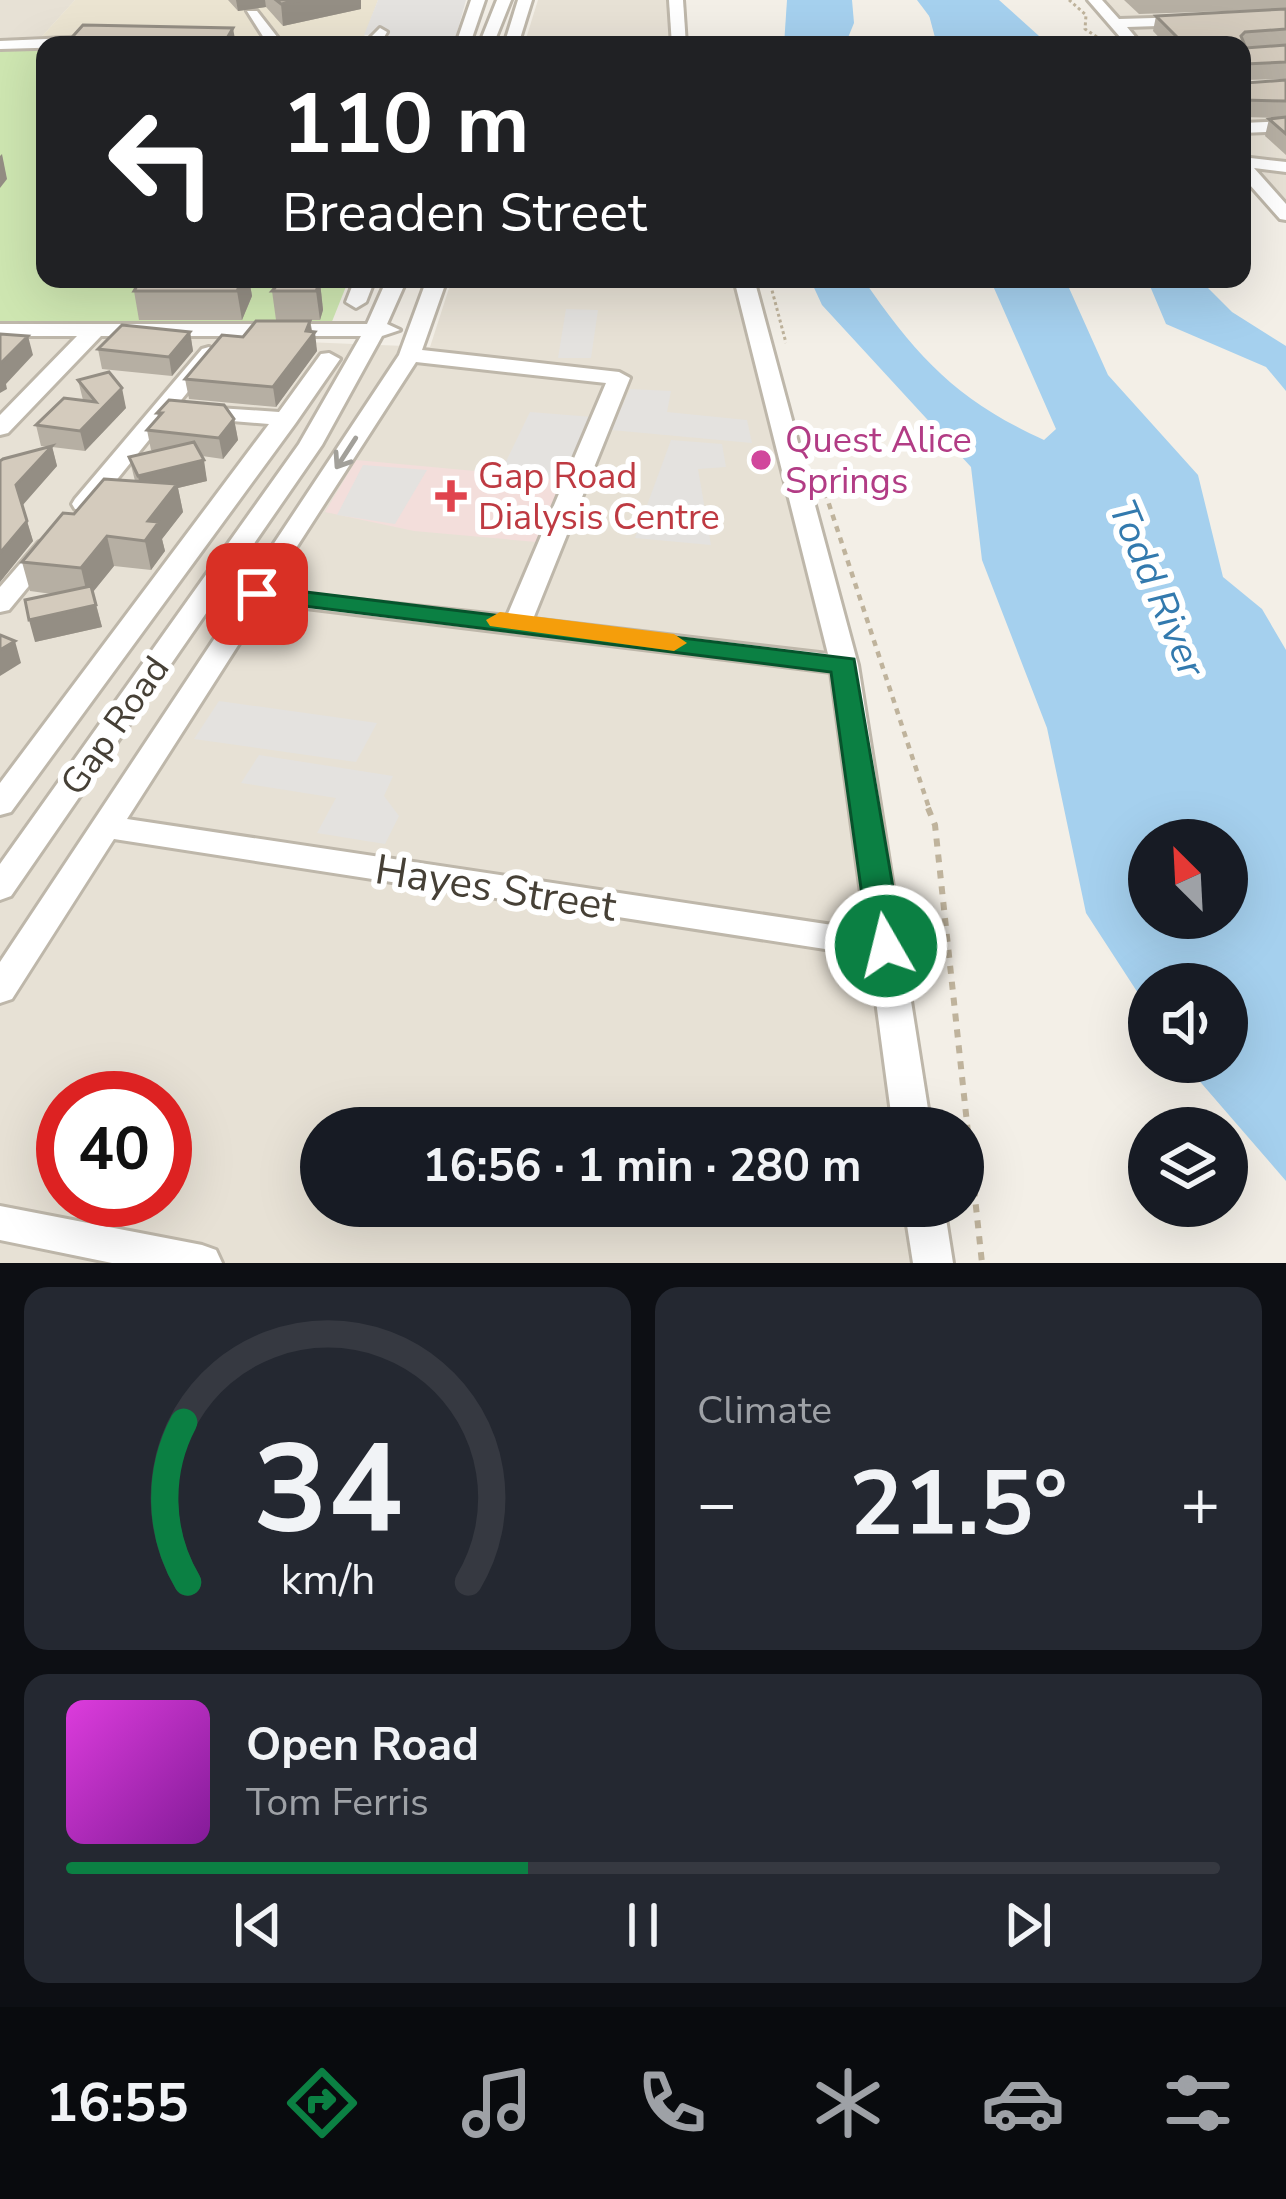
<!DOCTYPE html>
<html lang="en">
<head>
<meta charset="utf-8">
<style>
	:root { --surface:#171b24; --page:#242831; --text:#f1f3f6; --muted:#9ea1a6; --line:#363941; --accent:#0b8043 }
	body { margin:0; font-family:"Nunito Sans",sans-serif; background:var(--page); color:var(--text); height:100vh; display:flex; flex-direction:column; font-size:45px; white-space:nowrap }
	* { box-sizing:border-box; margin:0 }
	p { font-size:39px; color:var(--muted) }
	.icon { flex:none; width:66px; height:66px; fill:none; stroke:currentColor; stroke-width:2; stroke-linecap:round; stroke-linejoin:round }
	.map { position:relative; height:1263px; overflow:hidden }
	.details { display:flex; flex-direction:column; gap:24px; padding:24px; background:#0d0f14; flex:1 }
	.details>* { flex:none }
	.banner { position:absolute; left:36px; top:36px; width:1215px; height:252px; border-radius:24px; box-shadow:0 12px 48px #0002; background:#202124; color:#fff; overflow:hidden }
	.needle { width:78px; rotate:336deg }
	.tools { position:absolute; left:1128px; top:819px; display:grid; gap:24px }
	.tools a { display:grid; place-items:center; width:120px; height:120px; border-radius:50%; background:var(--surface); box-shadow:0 12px 48px #0002; font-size:60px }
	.speed { position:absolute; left:36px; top:1071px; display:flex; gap:24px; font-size:60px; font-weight:700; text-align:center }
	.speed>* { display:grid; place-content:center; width:156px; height:156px; border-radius:50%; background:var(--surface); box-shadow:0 12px 48px #0002; line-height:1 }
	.speed .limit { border:18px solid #d22; background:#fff; color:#111 }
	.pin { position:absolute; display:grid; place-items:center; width:102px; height:102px; color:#fff; margin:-51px; border-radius:24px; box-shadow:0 6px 18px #0006 }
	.me { position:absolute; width:132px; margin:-66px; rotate:352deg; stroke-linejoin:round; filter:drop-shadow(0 0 9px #0008) }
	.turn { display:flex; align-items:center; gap:42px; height:252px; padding:0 48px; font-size:54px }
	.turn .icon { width:156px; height:156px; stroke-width:2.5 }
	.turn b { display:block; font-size:84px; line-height:102px }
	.big { font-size:90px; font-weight:700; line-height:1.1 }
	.details .card { flex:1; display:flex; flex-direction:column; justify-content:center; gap:18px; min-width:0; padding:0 42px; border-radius:24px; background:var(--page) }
	.details .dial { align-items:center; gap:0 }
	.dial svg { height:312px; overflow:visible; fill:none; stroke:var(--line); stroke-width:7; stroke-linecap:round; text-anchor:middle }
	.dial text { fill:var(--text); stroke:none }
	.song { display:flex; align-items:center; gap:36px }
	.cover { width:144px; height:144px; border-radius:18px; background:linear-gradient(135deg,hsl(300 70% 55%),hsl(290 70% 35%)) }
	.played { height:12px; border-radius:6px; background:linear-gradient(90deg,var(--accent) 40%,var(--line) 40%) }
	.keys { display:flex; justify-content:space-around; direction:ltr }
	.heat { display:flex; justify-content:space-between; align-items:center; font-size:66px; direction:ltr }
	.details .tiles { flex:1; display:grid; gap:24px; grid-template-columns:1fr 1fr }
	.card:last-child { grid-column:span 2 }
	.trip { position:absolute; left:300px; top:1107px; width:684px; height:120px; border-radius:60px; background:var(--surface); box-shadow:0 12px 48px #0002; font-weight:700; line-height:120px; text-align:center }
	.tab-bar { display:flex; height:192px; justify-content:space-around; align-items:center; background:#090b0e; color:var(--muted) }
	.tab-bar .icon { width:84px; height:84px }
	.tab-bar .current { color:var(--accent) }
	.tab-bar b { font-size:54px; color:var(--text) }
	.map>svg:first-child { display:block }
</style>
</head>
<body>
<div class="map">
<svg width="1286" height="1263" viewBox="0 0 1286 1263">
	<rect width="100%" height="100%" fill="#f3efe7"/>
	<g fill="#e7e1d5" fill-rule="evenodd">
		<path d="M 0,0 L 75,0 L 34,45 L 0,45 Z"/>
		<path d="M 538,0 L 676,0 L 679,45 L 524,45 Z"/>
		<path d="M 1095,0 L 1286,0 L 1286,215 L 1242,166 L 1242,45 L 1135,45 Z"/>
		<path d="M 452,279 L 744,279 L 844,665 L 912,1128 L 321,1128 L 321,1206 L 924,1206 L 933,1263 L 0,1263 L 0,330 L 430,347 ZM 63,1098 L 165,1098 L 165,1200 L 63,1200 Z"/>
	</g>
	<path fill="#ebe4d1" d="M 75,0 L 378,0 L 361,45 L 34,45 Z"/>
	<path fill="#f3dedb" d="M 356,460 L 574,480 L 548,543 L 414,531 L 325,512 Z"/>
	<path fill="#cee6b1" d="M 0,45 L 45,45 L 45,279 L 349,279 L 331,324 L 227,332 L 0,330 Z"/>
	<g fill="#e4e2df">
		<path d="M 378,0 L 466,0 L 455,40 L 388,40 L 389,34 L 364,35 Z"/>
		<path d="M 566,309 L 598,310 L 591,358 L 558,358 Z"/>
		<path d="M 630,389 L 671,391 L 667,412 L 747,420 L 752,443 L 611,430 Z"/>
		<path d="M 530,412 L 593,417 L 566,481 L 500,474 Z"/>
		<path d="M 671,440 L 722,444 L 726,467 L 698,469 L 711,545 L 635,538 Z"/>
		<path d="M 363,465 L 427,470 L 395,524 L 337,515 Z"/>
		<path d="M 219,701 L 377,723 L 356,762 L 194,739 Z"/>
		<path d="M 259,755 L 393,776 L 384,796 L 399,816 L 385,844 L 317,833 L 336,798 L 241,783 Z"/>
	</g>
	<g fill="#a5d0ee" fill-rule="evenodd">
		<path d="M 787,0 L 852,0 L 854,23 L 845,45 L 784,45 Z"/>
		<path d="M 917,0 L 999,0 L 1049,45 L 951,45 Z"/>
		<path d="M 810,279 L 863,279 C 917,357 956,400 1044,440 L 1056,429 L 990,279 L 1065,279 L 1108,375 L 1198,475 L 1223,577 L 1262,609 L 1286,650 L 1286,1181 L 1183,1062 L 1227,1062 L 1227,984 L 1149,984 L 1149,1010 L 1086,913 L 1047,728 L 982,560 L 971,467 L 822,305 ZM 1227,840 L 1227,918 L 1149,918 L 1149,840 Z"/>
		<path d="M 1147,279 L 1199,279 L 1232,312 L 1286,346 L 1286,391 L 1266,367 L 1166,324 Z"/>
	</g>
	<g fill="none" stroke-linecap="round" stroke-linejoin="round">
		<path fill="#a5d0ee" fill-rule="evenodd" d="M 925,0 L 947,0 L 959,45 L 937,45 Z"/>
		<defs>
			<g id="minor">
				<path d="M 471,0 L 485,0 L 472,38 L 465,42 L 458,38 Z"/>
				<path d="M 497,0 L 511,0 L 493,45 L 479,45 Z"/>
				<path d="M 518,0 L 532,0 L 518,45 L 504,45 Z"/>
				<path d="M 669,0 L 683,0 L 686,45 L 672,45 Z"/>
				<path d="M 1088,0 L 1102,0 L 1119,19 L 1189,17 L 1196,21 L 1189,25 L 1127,27 L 1142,45 L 1127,45 Z"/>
				<path d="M 247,11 L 257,11 L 278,38 L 275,45 L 261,45 L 264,38 Z"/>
				<path d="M 380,28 L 387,32 L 383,39 L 388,45 L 373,45 L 369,39 Z"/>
				<path d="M 114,36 L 140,45 L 0,49 L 0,41 Z"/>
				<path d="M 1286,121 L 1286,131 L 1242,133 L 1242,123 Z"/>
				<path d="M 1242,157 L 1286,162 L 1286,172 L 1254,168 L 1286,204 L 1286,220 L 1280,219 L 1242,176 Z"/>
				<path d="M 355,279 L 375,279 L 366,302 L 356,308 L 346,302 Z"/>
				<path d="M 387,279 L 407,279 L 387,324 L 400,330 L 382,336 L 322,445 L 11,896 L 0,900 L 0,864 L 299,444 L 361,336 L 101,336 L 8,433 L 0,435 L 0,415 L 77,336 L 0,336 L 0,324 L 367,324 Z"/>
				<path d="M 427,279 L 447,279 L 422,350 L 619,372 L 630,378 L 533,619 L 828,654 L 734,279 L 754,279 L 858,665 L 931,1128 L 893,1128 L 870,956 L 114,839 L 12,999 L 0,1003 L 0,962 L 248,588 L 507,616 L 606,383 L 416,362 L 285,565 L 267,565 L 263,560 L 399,355 ZM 265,603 L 831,672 L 866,930 L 127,819 Z"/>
				<path d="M 209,347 L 220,353 L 216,357 L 93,509 L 75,509 L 72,504 L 75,499 L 202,349 Z"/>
				<path d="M 329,353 L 340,359 L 295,424 L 11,812 L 0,815 L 0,783 L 269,424 L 196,418 L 188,416 L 188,406 L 279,412 L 321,354 Z"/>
				<path d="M 48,539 L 61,547 L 9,610 L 0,612 L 0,587 L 39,542 Z"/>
				<path d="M 0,1206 L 202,1245 L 216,1250 L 222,1263 L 112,1263 L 0,1240 Z"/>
				<path d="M 904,1206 L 944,1206 L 953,1263 L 913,1263 Z"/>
			</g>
		</defs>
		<use href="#minor" stroke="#beb7aa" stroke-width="6"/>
		<g stroke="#bfb39c" stroke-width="3" stroke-dasharray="3 3" stroke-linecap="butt">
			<path d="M 1069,0 L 1086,15 L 1085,29 L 1109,45"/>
			<path d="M 769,279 L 786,343"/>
		</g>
		<path stroke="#bfb39c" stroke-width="4.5" stroke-dasharray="6 6" stroke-linecap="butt" d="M 825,492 L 930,811"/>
		<path stroke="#bfb39c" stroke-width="6" stroke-dasharray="8 8" stroke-linecap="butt" d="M 928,808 L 935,825 L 982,1263"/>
		<use href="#minor" fill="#fff" fill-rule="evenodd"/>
	</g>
	<g fill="#b6afa3">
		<path d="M 228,0 L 361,0 L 361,9 L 283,26 L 266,7 L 238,11 Z"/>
		<path d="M 1124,0 L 1286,0 L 1286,9 L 1139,14 Z"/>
		<path d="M 1286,9 L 1286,79 L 1245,80 L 1246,83 L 1286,80 L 1286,155 L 1265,136 L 1269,119 L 1284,118 L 1242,117 L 1242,45 L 1166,45 L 1153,31 L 1156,16 Z"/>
		<path d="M 141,279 L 249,279 L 252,296 L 242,320 L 139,320 L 134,291 Z"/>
		<path d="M 320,282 L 323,310 L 320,320 L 276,320 L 272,291 Z"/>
		<path d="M 310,321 L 317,351 L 276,407 L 189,399 L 185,379 L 243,337 Z"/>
		<path d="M 190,332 L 193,351 L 172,376 L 102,369 L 98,349 Z"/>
		<path d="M 78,380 L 126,408 L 85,451 L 52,447 L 57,466 L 22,505 L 33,541 L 0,582 L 0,461 L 50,447 L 41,446 L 36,425 L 83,400 Z"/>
		<path d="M 157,413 L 234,419 L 238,440 L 223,459 L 202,456 L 207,481 L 178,488 L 183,512 L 162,539 L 165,551 L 151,570 L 114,566 L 93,592 L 102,627 L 35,642 L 52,594 L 30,591 L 22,562 L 74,514 L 135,481 L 129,457 L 156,451 L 151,450 L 147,430 L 158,417 Z"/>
	</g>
	<g fill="#948e84">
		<path d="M 236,0 L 265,0 L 266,7 L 238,11 Z"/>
		<path d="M 302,0 L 361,0 L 361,9 L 283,26 L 281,4 Z"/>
		<path d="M 233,28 L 236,45 L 223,45 Z"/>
		<path d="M 2,154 L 7,179 L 0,188 L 0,156 Z"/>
		<path d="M 243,279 L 249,279 L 252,296 L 242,320 L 237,291 Z"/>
		<path d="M 320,282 L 323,310 L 320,320 L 316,291 Z"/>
		<path d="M 310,321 L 312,336 L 315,332 L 317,351 L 276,407 L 273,387 L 306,331 Z"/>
		<path d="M 190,332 L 193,351 L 172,376 L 169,357 Z"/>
		<path d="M 28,336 L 33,355 L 6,384 L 7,389 L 0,393 L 0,364 Z"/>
		<path d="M 122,388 L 126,408 L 85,451 L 80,431 Z"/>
		<path d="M 234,419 L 238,440 L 223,459 L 219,438 Z"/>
		<path d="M 52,446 L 57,466 L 22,506 L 16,485 Z"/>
		<path d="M 204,460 L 207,481 L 178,488 L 183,512 L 162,539 L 165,551 L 151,570 L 145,541 L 142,497 L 138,476 Z"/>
		<path d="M 27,521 L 33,541 L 0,582 L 0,553 Z"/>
		<path d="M 107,536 L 114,566 L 88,598 L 81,568 Z"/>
		<path d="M 96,605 L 102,627 L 35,642 L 29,620 Z"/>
		<path d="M 15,641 L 21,663 L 0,676 L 0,650 Z"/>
	</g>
	<g fill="#d4cbbd" stroke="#948e84" stroke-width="3">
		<path d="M 276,0 L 302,0 L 281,4 Z"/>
		<path d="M 1286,9 L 1286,29 L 1245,32 L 1241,36 L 1246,48 L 1286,45 L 1286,62 L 1245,64 L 1242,67 L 1242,45 L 1185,45 L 1156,16 Z"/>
		<path d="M 83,25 L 233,28 L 223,45 L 65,45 Z"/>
		<path d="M 1242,71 L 1246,83 L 1286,80 L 1286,101 L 1242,100 Z"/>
		<path d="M 1286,117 L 1286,134 L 1269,119 Z"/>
		<path d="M 141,279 L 243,279 L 237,291 L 134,291 Z"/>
		<path d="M 280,282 L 320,282 L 316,291 L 272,291 Z"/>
		<path d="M 256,321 L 310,321 L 306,331 L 315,332 L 273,387 L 185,379 L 222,335 L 243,337 Z"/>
		<path d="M 122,325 L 190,332 L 169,357 L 98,349 Z"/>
		<path d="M 0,334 L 28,336 L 0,364 Z"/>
		<path d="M 109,372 L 122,388 L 80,431 L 36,425 L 64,398 L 96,402 L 78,380 Z"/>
		<path d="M 169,400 L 224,405 L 234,419 L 219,438 L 147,430 L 162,413 L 157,413 Z"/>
		<path d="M 194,442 L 204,460 L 138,476 L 129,457 Z"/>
		<path d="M 52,446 L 16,485 L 27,521 L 0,553 L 0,461 L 3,459 Z"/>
		<path d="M 104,479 L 177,484 L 148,521 L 159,522 L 145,541 L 107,536 L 81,568 L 22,562 L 63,513 L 74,514 Z"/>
		<path d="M 91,586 L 96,605 L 29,620 L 25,600 Z"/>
		<path d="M 0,635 L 15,641 L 0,650 Z"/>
	</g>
	<defs><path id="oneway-shaft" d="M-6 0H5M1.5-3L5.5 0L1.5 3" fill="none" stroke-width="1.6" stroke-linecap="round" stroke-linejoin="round" transform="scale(3)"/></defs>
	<use stroke="#a2a09a" href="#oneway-shaft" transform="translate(346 453) rotate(123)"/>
	<path fill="#0b8043" stroke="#07532c" stroke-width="3" d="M 257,586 L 854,659 L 903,946 L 898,955 L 886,959 L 874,955 L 869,946 L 831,672 L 248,599 L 244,594 L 248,588 Z"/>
	<path fill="#f59e0b" d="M 500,612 L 674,634 L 687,643 L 674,651 L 490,626 L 486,620 Z"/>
	<circle fill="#d1479c" stroke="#fff" stroke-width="4.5" cx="761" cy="460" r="12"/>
	<path fill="#e0444e" stroke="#fff" stroke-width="4.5" d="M445 478h12v12h12v12h-12v12h-12v-12h-12v-12h12z"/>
	<g text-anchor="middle" stroke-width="12" stroke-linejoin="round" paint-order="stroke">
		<g font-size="36" fill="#b23c85" stroke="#fff" text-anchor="start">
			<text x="785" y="452">Quest Alice<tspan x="785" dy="41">Springs</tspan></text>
		</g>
		<g font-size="36" fill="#be3a42" stroke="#fff" text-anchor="start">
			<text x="478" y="488">Gap Road<tspan x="478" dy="41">Dialysis Centre</tspan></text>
		</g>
		<g font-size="36" fill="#464036" stroke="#fff">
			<text transform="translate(114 725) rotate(-55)" y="13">Gap Road</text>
		</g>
		<g font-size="39" font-style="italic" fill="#337aae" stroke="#fff">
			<text transform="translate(1158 588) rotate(67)" y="14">Todd River</text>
		</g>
		<g font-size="42" fill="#464036" stroke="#fff">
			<text transform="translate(496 887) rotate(9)" y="15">Hayes Street</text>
		</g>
	</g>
</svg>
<div class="tools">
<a><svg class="needle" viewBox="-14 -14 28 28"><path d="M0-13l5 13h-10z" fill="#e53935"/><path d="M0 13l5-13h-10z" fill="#9ea1a6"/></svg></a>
<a><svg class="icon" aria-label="sound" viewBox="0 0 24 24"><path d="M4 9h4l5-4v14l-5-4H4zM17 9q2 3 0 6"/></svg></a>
<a><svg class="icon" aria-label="layers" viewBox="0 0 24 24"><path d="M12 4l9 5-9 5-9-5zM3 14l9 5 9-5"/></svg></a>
</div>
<div class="speed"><div class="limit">40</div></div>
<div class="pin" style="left:257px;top:594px;background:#d93025"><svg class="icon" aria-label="arrive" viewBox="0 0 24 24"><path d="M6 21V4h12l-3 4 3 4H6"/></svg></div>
<svg class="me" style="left:886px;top:946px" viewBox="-20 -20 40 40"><circle r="17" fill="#0b8043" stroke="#fff" stroke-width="3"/><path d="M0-11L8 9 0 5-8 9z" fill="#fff"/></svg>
<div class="trip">16:56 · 1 min · 280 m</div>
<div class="banner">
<div class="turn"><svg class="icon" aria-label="left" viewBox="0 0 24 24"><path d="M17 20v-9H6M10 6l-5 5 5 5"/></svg><div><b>110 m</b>Breaden Street</div></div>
</div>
</div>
<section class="details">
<div class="tiles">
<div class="card dial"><svg viewBox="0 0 100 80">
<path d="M14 69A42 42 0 1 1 86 69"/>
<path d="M14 69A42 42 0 0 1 13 28" stroke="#0b8043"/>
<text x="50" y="56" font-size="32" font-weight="700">34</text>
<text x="50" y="72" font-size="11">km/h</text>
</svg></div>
<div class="card"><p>Climate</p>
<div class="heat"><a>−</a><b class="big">21.5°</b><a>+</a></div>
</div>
<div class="card">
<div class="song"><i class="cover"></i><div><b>Open Road</b><p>Tom Ferris</p></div></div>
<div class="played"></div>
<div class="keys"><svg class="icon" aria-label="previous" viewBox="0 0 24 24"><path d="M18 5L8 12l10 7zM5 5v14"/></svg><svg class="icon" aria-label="pause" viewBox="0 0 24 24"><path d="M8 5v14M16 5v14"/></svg><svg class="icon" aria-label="next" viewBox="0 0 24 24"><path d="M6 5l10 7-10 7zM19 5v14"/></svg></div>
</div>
</div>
</section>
<nav class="tab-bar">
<b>16:55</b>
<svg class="icon current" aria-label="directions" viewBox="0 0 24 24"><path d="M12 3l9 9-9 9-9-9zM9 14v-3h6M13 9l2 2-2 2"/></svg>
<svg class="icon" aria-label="music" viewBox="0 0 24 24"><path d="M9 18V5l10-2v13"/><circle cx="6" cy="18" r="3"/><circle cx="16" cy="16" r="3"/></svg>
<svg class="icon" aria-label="phone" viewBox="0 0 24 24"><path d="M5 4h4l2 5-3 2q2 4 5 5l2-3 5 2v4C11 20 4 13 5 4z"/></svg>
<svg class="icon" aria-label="climate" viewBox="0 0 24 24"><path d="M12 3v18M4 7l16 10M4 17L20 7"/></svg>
<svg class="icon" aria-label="car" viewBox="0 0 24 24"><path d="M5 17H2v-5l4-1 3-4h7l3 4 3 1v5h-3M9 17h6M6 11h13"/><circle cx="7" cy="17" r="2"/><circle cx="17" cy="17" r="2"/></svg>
<svg class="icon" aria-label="filters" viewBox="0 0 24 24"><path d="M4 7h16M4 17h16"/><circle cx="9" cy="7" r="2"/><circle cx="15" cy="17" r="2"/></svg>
</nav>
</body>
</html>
